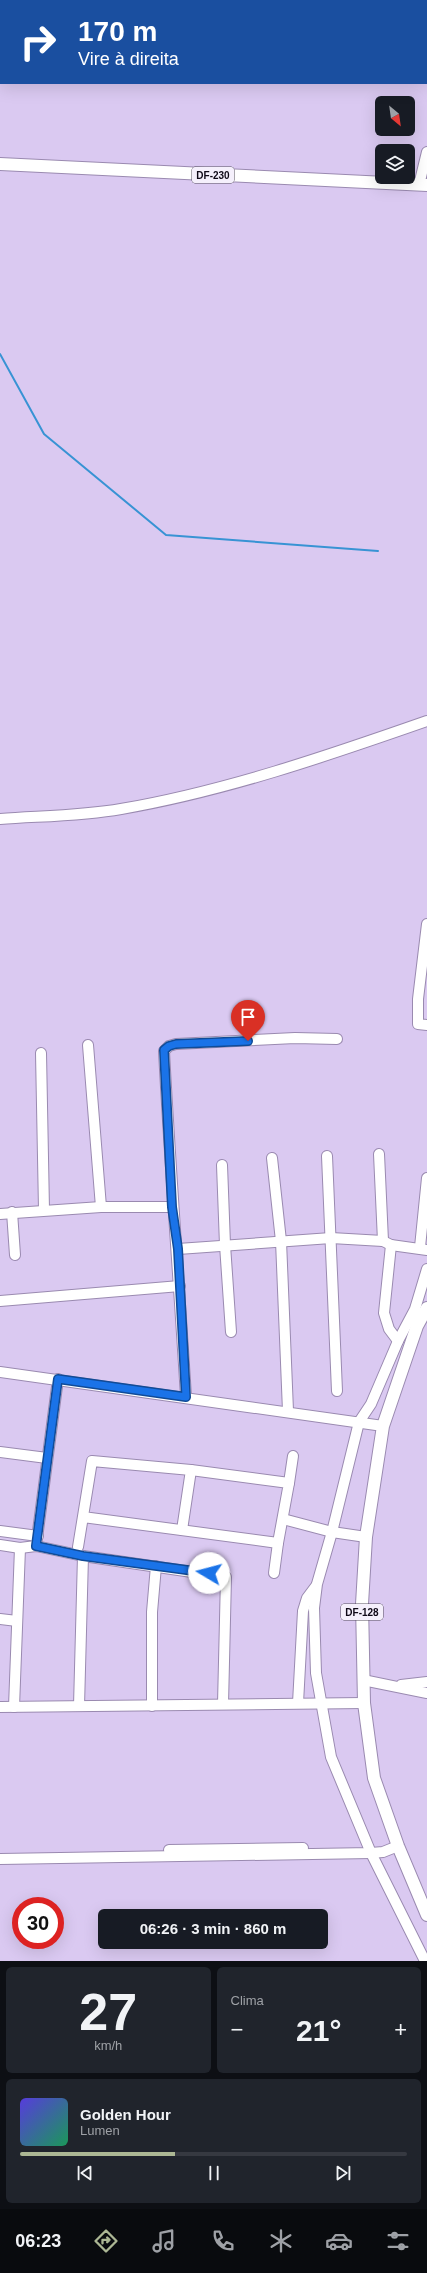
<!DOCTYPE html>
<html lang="pt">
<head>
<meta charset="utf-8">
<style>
	:root { --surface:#171b24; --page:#20242c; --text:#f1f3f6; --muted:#9ea1a6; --line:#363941; --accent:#acb794 }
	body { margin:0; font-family:Arial,sans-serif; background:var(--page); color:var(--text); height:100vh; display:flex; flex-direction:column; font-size:15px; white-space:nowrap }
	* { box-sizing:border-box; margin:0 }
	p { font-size:13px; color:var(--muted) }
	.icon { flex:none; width:22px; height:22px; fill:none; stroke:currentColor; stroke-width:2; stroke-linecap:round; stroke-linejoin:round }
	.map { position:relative; height:1961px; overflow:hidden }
	.side { display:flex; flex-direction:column; gap:6px; padding:6px; background:#0d0f14; flex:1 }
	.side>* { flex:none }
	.banner { position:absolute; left:0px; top:0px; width:427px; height:84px; box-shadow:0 4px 16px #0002; background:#1a4fa0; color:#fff; overflow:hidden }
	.needle { width:26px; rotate:151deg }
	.fabs { position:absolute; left:375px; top:96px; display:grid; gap:8px }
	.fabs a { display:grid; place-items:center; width:40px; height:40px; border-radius:6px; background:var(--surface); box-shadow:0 4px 16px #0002; font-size:20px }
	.speed { position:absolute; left:12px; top:1897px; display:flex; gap:8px; font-size:20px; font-weight:700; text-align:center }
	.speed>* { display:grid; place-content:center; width:52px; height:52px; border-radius:50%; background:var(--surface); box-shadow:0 4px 16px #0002; line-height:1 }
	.speed .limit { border:6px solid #d22; background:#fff; color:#111 }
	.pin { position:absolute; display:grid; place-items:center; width:34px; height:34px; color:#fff; margin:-41px -17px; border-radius:50% 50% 50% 0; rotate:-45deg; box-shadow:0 0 4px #0007 }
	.pin .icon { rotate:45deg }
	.me { position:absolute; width:44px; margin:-22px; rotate:278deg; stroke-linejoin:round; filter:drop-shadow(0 0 3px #0008) }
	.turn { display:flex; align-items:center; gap:14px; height:84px; padding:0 12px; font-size:18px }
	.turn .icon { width:52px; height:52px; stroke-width:2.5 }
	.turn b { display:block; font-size:28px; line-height:34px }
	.big { font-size:30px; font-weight:800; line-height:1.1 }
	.side .tile { flex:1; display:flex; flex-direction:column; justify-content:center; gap:6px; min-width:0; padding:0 14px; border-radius:6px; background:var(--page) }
	.side .dial { align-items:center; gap:0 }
	.dial b { font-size:52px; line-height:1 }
	.song { display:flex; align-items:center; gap:12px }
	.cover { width:48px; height:48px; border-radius:6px; background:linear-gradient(135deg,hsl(250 70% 55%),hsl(150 70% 35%)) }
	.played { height:4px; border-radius:2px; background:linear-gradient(90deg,var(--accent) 40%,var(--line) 40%) }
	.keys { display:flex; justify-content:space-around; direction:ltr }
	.heat { display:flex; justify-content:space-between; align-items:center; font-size:22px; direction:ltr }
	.side .tiles { flex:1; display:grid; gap:6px; grid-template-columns:1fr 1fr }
	.tile:last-child { grid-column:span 2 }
	.trip { position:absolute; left:98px; top:1909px; width:230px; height:40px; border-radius:6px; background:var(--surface); box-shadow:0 4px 16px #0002; font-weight:800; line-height:40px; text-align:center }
	.dock { display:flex; height:64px; justify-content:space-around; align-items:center; background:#090b0e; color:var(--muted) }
	.dock .icon { width:28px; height:28px }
	.dock .selected { color:var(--accent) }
	.dock b { font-size:18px; color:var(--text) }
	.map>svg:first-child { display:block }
</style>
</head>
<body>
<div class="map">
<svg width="427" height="1961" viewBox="0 0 427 1961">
	<rect width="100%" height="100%" fill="#dac9f1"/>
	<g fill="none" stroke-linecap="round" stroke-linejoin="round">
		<path stroke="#3893d4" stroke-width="2" d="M 0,354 L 44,434 L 166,535 L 378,551"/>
		<defs>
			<g id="minor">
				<path d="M 401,0 L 405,1"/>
				<path d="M 426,7 L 427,7"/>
				<path d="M 419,185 L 427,152"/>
				<path d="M 0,819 C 40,816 82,816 121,809 C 225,791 327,756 427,721"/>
				<path d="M 427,924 L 418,999 L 418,1024 L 427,1025"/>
				<path d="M 88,1045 L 101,1207"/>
				<path d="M 41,1053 L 44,1210"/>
				<path d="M 379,1154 L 383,1241"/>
				<path d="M 327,1156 L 337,1391"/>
				<path d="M 272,1158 L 281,1241 L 288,1411"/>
				<path d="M 222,1165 L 225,1245 L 231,1332"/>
				<path d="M 12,1212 L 15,1255"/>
				<path d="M 0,1214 L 101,1207 L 172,1207"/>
				<path d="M 391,1245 L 384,1313 L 389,1329 L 398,1341"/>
				<path d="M 420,1247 L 427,1178"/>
				<path d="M 178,1249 L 331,1238 L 383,1241 L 391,1245 L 427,1250"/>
				<path d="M 0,1301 L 180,1286"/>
				<path d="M 0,1372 L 383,1426"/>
				<path d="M 186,1397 C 179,1281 170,1166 164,1051 L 169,1046 L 176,1044 L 295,1038 L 337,1039"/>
				<path d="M 0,1452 L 47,1458"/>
				<path d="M 289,1483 L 293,1456"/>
				<path d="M 283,1519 L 332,1532 L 366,1537"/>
				<path d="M 182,1530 L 191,1470"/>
				<path d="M 0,1531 L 38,1536"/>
				<path d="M 0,1545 L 20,1548 L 36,1546 L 83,1556 L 226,1577 L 223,1704"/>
				<path d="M 36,1546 L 58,1379"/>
				<path d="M 78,1547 L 92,1461 L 191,1470 L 289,1483 L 278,1543 L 83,1517"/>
				<path d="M 274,1573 L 278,1543"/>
				<path d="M 0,1619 L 17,1621"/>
				<path d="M 363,1680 L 427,1693"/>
				<path d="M 401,1685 L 427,1682"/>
				<path d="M 298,1703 L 303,1611 L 307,1598 L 316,1586"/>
				<path d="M 79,1706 L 83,1556"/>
				<path d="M 152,1706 L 152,1612 L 156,1566"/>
				<path d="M 0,1707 L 364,1703"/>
				<path d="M 14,1707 L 20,1548"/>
				<path d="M 169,1850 L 303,1848"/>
				<path d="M 0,1859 L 371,1853 L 383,1852 L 398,1846"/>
				<path d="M 425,1961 L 371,1853 L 331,1757 L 316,1673 L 314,1608 L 317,1584 L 332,1532 L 359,1422 L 371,1404 L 398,1341 L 415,1309 L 427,1269"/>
			</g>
			<g id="major">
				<path d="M 0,164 L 427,185"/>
				<path d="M 427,1308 L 417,1326 L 383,1426 L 366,1537 L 362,1604 L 364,1703 L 374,1778 L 398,1846 L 427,1915"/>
			</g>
		</defs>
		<use href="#minor" stroke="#9a8ab0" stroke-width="12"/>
		<use href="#major" stroke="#9a8ab0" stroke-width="14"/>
		<use href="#minor" stroke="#fff" stroke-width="10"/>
		<use href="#major" stroke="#fff" stroke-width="12"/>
	</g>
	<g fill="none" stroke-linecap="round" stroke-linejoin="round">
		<defs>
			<path id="route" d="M 209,1573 L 83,1556 L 36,1546 L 58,1379 L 186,1397 L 178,1249 L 172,1207 L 164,1050 L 169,1046 L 176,1044 L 248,1041"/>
		</defs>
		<use href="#route" stroke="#114b97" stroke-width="10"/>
		<use href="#route" stroke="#1a73e8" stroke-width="7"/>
	</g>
	<g text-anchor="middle" stroke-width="3" stroke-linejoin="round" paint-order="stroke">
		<g fill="#f5f0fc" stroke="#544e5c" stroke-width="1">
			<rect x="192" y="167" width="42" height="16" rx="3"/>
			<rect x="341" y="1604" width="42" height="16" rx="3"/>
		</g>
		<g font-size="10" font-weight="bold" fill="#0f0917">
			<text x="213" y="179">DF-230</text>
			<text x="362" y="1616">DF-128</text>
		</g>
	</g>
</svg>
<div class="fabs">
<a><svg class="needle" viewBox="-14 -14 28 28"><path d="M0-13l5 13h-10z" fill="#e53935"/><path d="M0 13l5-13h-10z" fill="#9ea1a6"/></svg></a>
<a><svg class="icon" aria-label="layers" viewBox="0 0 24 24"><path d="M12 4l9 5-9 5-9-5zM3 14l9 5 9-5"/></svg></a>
</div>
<div class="speed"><div class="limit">30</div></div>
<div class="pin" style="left:248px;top:1041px;background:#d93025"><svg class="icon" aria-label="arrive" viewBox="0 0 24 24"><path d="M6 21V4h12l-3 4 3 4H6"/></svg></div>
<svg class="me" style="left:209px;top:1573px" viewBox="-20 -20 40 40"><circle r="19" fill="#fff"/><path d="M0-13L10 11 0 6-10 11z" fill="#1a73e8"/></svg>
<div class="trip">06:26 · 3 min · 860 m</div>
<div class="banner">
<div class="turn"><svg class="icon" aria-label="right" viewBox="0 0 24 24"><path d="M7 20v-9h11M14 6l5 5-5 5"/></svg><div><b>170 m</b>Vire à direita</div></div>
</div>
</div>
<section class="side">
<div class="tiles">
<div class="tile dial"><b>27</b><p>km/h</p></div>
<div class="tile"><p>Clima</p>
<div class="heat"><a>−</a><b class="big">21°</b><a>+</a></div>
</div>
<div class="tile">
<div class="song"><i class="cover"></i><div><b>Golden Hour</b><p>Lumen</p></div></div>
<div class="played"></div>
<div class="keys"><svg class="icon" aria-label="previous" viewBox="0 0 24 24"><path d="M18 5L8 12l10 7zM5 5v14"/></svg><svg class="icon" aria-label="pause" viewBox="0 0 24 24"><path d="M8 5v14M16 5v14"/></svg><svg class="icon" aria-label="next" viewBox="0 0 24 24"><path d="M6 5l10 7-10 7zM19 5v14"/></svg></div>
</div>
</div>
</section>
<nav class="dock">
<b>06:23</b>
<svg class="icon selected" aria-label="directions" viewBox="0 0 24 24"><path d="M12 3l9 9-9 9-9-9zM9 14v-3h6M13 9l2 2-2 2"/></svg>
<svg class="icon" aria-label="music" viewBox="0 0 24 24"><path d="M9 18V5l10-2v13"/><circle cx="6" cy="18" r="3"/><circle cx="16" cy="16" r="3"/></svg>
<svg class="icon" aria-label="phone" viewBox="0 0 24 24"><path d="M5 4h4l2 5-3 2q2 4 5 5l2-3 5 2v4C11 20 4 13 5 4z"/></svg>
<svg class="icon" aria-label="climate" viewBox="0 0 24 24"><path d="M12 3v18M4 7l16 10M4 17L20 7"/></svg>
<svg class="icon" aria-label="car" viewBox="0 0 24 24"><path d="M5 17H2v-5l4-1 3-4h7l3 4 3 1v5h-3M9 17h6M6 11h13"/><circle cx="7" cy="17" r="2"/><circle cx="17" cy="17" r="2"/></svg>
<svg class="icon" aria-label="filters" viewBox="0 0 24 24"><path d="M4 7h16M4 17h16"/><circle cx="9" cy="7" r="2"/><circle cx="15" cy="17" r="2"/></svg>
</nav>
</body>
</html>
